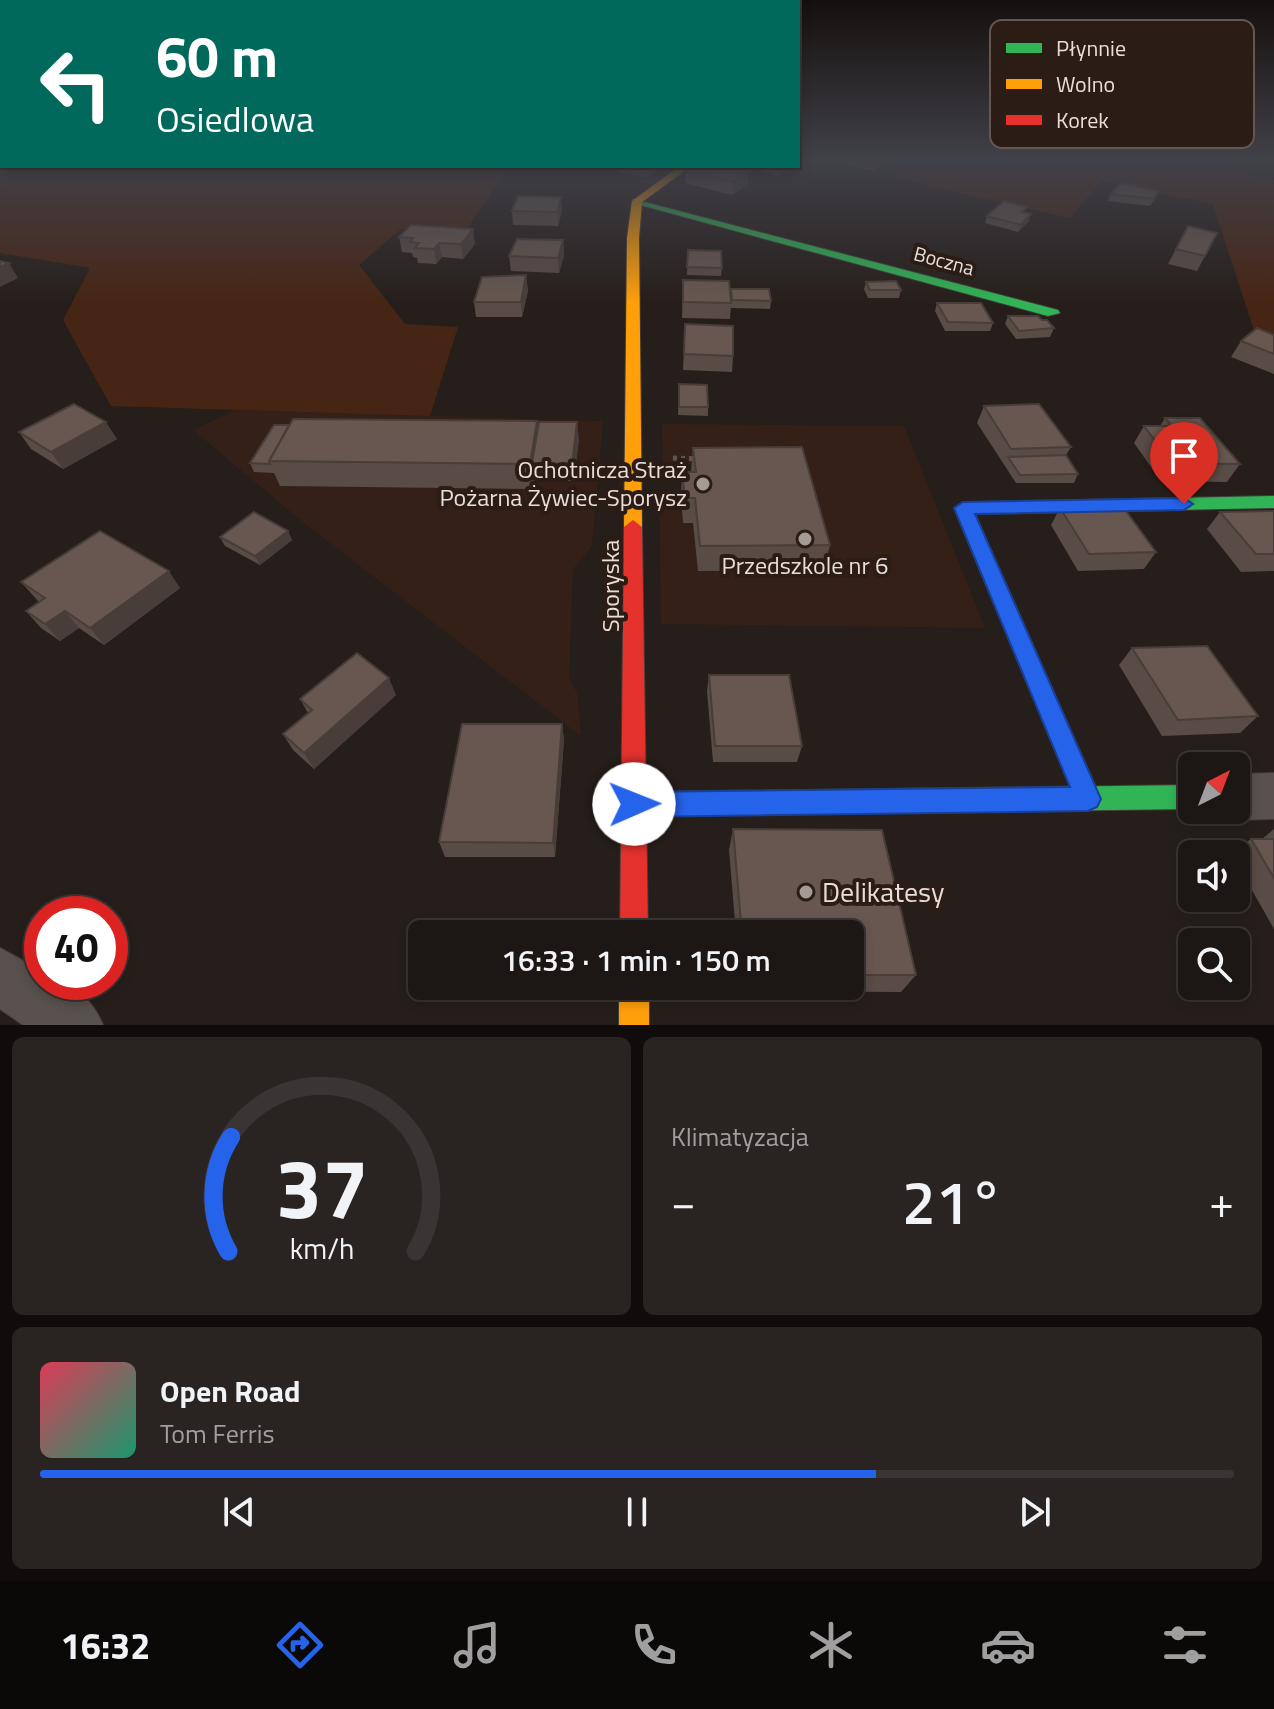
<!DOCTYPE html>
<html lang="pl">
<head>
<meta charset="utf-8">
<style>
	:root { --surface:#1c1614; --page:#292322; --text:#f1f3f6; --muted:#a09fa0; --line:#3a3534; --accent:#2563eb }
	body { margin:0; font-family:"Titillium Web",sans-serif; background:var(--page); color:var(--text); height:100vh; display:flex; flex-direction:column; font-size:30px; white-space:nowrap }
	* { box-sizing:border-box; margin:0 }
	p { font-size:26px; color:var(--muted) }
	.icon { flex:none; width:44px; height:44px; fill:none; stroke:currentColor; stroke-width:2; stroke-linecap:round; stroke-linejoin:round }
	.map { position:relative; height:1025px; overflow:hidden }
	.sheet { display:flex; flex-direction:column; gap:12px; padding:12px; background:#0f0c0b; flex:1 }
	.sheet>* { flex:none }
	.top-card { position:absolute; left:0px; top:0px; width:800px; height:168px; box-shadow:0 4px 12px #0003,0 0 0 2px var(--line); background:#00695c; color:#fff; overflow:hidden }
	.needle { width:52px; rotate:42deg }
	.fabs { position:absolute; left:1178px; top:752px; display:grid; gap:16px }
	.fabs a { display:grid; place-items:center; width:72px; height:72px; border-radius:12px; background:var(--surface); box-shadow:0 4px 12px #0003,0 0 0 2px var(--line); font-size:40px }
	.speed { position:absolute; left:24px; top:896px; display:flex; gap:16px; font-size:40px; font-weight:700; text-align:center }
	.speed>* { display:grid; place-content:center; width:104px; height:104px; border-radius:50%; background:var(--surface); box-shadow:0 4px 12px #0003,0 0 0 2px var(--line); line-height:1 }
	.speed .limit { border:12px solid #d22; background:#fff; color:#111 }
	.pin { position:absolute; display:grid; place-items:center; width:68px; height:68px; color:#fff; margin:-82px -34px; border-radius:50% 50% 50% 0; rotate:-45deg; box-shadow:0 0 8px #0007 }
	.pin .icon { rotate:45deg }
	.me { position:absolute; width:88px; margin:-44px; rotate:89deg; stroke-linejoin:round; filter:drop-shadow(0 0 6px #0008) }
	.turn { display:flex; align-items:center; gap:28px; height:168px; padding:0 24px; font-size:36px }
	.turn .icon { width:104px; height:104px; stroke-width:2.5 }
	.turn b { display:block; font-size:56px; line-height:68px }
	.big { font-size:60px; font-weight:600; line-height:1.1 }
	.sheet .widget { flex:1; display:flex; flex-direction:column; justify-content:center; gap:12px; min-width:0; padding:0 28px; border-radius:12px; background:var(--page) }
	.sheet .dial { align-items:center; gap:0 }
	.dial svg { height:208px; overflow:visible; fill:none; stroke:var(--line); stroke-width:7; stroke-linecap:round; text-anchor:middle }
	.dial text { fill:var(--text); stroke:none }
	.song { display:flex; align-items:center; gap:24px }
	.cover { width:96px; height:96px; border-radius:12px; background:linear-gradient(135deg,hsl(350 70% 55%),hsl(160 70% 35%)) }
	.played { height:8px; border-radius:4px; background:linear-gradient(90deg,var(--accent) 70%,var(--line) 70%) }
	.keys { display:flex; justify-content:space-around; direction:ltr }
	.heat { display:flex; justify-content:space-between; align-items:center; font-size:44px; direction:ltr }
	.sheet .tiles { flex:1; display:grid; gap:12px; grid-template-columns:1fr 1fr }
	.widget:last-child { grid-column:span 2 }
	.trip { position:absolute; left:408px; top:920px; width:456px; height:80px; border-radius:12px; background:var(--surface); box-shadow:0 4px 12px #0003,0 0 0 2px var(--line); font-weight:600; line-height:80px; text-align:center }
	.tab-bar { display:flex; height:128px; justify-content:space-around; align-items:center; background:#0b0908; color:var(--muted) }
	.tab-bar .icon { width:56px; height:56px }
	.tab-bar .current { color:var(--accent) }
	.tab-bar b { font-size:36px; color:var(--text) }
	.map>svg:first-child { display:block }
</style>
</head>
<body>
<div class="map">
<svg width="1274" height="1025" viewBox="0 0 1274 1025">
	<rect width="100%" height="100%" fill="#261e1a"/>
	<g fill="#342017">
		<path d="M 235,410 L 603,421 L 592,546 L 573,569 L 569,678 L 577,693 L 581,736 L 304,523 L 193,430 Z"/>
		<path d="M 662,424 L 904,426 L 985,628 L 661,624 L 659,496 L 802,498 L 725,464 L 663,464 Z"/>
	</g>
	<g fill="#472514">
		<path d="M 0,160 L 2,166 L 484,166 L 505,172 L 462,236 L 401,229 L 359,265 L 405,324 L 458,327 L 430,416 L 111,406 L 63,320 L 90,268 L 0,253 Z"/>
		<path d="M 911,160 L 1177,160 L 1274,180 L 1274,349 L 1258,343 L 1213,204 L 1102,181 L 1070,218 L 891,177 Z"/>
	</g>
	<g fill="none" stroke-linecap="round" stroke-linejoin="round">
		<defs>
			<g id="street">
				<path d="M 1274,773 L 1274,819 L 1236,820 L 1219,813 L 1218,810 L 1236,810 L 1236,774 Z"/>
				<path d="M 0,948 L 42,971 L 42,982 C 72,982 92,998 103,1025 L 23,1025 L 0,1009 Z"/>
			</g>
			<g id="fast">
				<path d="M 633,199 L 1058,310 L 1060,313 L 1048,316 L 633,203 Z"/>
				<path d="M 1274,496 L 1274,508 L 978,514 L 969,508 L 978,502 Z"/>
				<path d="M 1192,785 L 1192,809 L 634,816 L 625,813 L 621,804 L 625,795 L 634,792 Z"/>
			</g>
			<g id="slow">
				<path d="M 680,166 L 691,166 L 642,202 L 639,238 L 642,527 L 633,534 L 624,527 L 627,238 L 632,201 Z"/>
				<rect x="619" y="986" width="30" height="39"/>
			</g>
			<g id="jam">
				<path d="M 963,502 L 978,502 L 987,508 L 984,512 L 975,514 L 1101,799 L 1097,808 L 1088,811 L 1079,808 L 954,508 Z"/>
				<path d="M 633,520 L 642,527 L 648,934 L 620,934 L 624,527 Z"/>
			</g>
		</defs>
		<use href="#street" stroke="#423b38" stroke-width="2"/>
		<use href="#fast" stroke="#423b38" stroke-width="2"/>
		<use href="#slow" stroke="#423b38" stroke-width="2"/>
		<use href="#jam" stroke="#423b38" stroke-width="2"/>
		<path stroke="#5c5551" stroke-width="5" stroke-dasharray="4 4" stroke-linecap="butt" d="M 673,458 L 699,459"/>
		<use href="#street" fill="#58514e" fill-rule="evenodd"/>
		<use href="#fast" fill="#30b455" fill-rule="evenodd"/>
		<use href="#slow" fill="#ff9f0a" fill-rule="evenodd"/>
		<use href="#jam" fill="#e5322d" fill-rule="evenodd"/>
	</g>
	<g fill="#594b45">
		<path d="M 835,160 L 888,160 L 874,171 L 835,163 Z"/>
		<path d="M 495,166 L 550,166 L 548,169 Z"/>
		<path d="M 619,166 L 663,166 L 647,177 L 619,172 Z"/>
		<path d="M 691,166 L 787,166 L 787,170 L 778,176 L 749,166 L 744,170 L 748,184 L 732,195 L 685,183 L 685,170 Z"/>
		<path d="M 1111,194 L 1156,198 L 1150,206 L 1108,201 Z"/>
		<path d="M 562,210 L 558,226 L 513,225 L 512,211 Z"/>
		<path d="M 1025,213 L 1029,221 L 1018,232 L 985,223 L 987,216 Z"/>
		<path d="M 1188,226 L 1205,256 L 1197,271 L 1168,264 Z"/>
		<path d="M 399,237 L 475,244 L 463,259 L 442,257 L 436,264 L 418,263 L 417,258 L 413,257 L 412,253 L 402,252 Z"/>
		<path d="M 563,240 L 564,255 L 559,273 L 511,271 L 509,256 Z"/>
		<path d="M 688,250 L 722,268 L 721,276 L 687,275 Z"/>
		<path d="M 526,275 L 528,291 L 522,317 L 476,317 L 474,302 Z"/>
		<path d="M 683,280 L 730,295 L 771,301 L 770,309 L 731,308 L 731,306 L 730,319 L 682,318 Z"/>
		<path d="M 866,282 L 901,290 L 899,298 L 868,298 L 864,289 Z"/>
		<path d="M 937,303 L 993,323 L 990,331 L 945,331 L 935,311 Z"/>
		<path d="M 1008,316 L 1042,320 L 1054,328 L 1050,337 L 1016,339 L 1005,324 Z"/>
		<path d="M 685,324 L 733,356 L 732,372 L 683,370 Z"/>
		<path d="M 1274,335 L 1274,374 L 1231,357 L 1241,341 Z"/>
		<path d="M 679,384 L 708,407 L 708,416 L 678,415 Z"/>
		<path d="M 984,406 L 1071,447 L 1066,455 L 1078,474 L 1074,483 L 1016,483 L 977,423 Z"/>
		<path d="M 1165,418 L 1240,464 L 1227,482 L 1161,481 L 1134,443 L 1144,426 L 1160,426 Z"/>
		<path d="M 537,421 L 538,428 L 579,439 L 574,481 L 534,481 L 533,489 L 280,486 L 274,473 L 254,472 L 250,463 Z"/>
		<path d="M 19,432 L 117,439 L 63,469 L 31,449 Z"/>
		<path d="M 693,448 L 830,545 L 824,570 L 698,571 L 693,523 L 683,523 L 681,497 L 682,472 L 691,472 Z"/>
		<path d="M 1060,508 L 1156,552 L 1144,569 L 1078,571 L 1051,525 Z"/>
		<path d="M 1274,511 L 1274,571 L 1241,572 L 1207,529 L 1220,512 Z"/>
		<path d="M 288,531 L 292,540 L 260,565 L 225,546 L 220,537 Z"/>
		<path d="M 21,582 L 180,588 L 104,645 L 79,628 L 60,641 L 41,628 L 26,611 L 39,602 Z"/>
		<path d="M 1132,648 L 1258,716 L 1240,733 L 1162,736 L 1119,665 Z"/>
		<path d="M 709,675 L 802,746 L 797,762 L 713,762 L 707,691 Z"/>
		<path d="M 396,695 L 314,769 L 293,750 L 283,734 L 308,713 L 300,699 Z"/>
		<path d="M 562,724 L 564,740 L 555,857 L 445,857 L 439,842 Z"/>
		<path d="M 733,829 L 916,975 L 901,992 L 740,991 L 740,986 L 850,986 L 850,934 L 736,934 L 729,850 Z"/>
		<path d="M 1274,829 L 1274,929 L 1236,862 L 1236,854 L 1231,853 L 1251,839 L 1262,839 Z"/>
	</g>
	<g fill="#483d38">
		<path d="M 877,160 L 888,160 L 874,171 Z"/>
		<path d="M 653,166 L 663,166 L 647,177 L 647,170 Z"/>
		<path d="M 783,166 L 787,166 L 787,170 L 778,176 L 779,169 Z"/>
		<path d="M 749,171 L 748,184 L 732,195 L 733,181 Z"/>
		<path d="M 561,197 L 562,210 L 558,226 L 557,212 Z"/>
		<path d="M 1031,214 L 1029,221 L 1018,232 L 1021,225 Z"/>
		<path d="M 473,229 L 475,244 L 463,259 L 461,244 Z"/>
		<path d="M 563,240 L 564,255 L 559,273 L 558,258 Z"/>
		<path d="M 439,243 L 442,257 L 436,264 L 434,249 Z"/>
		<path d="M 9,263 L 18,278 L 0,287 L 0,267 Z"/>
		<path d="M 526,275 L 528,291 L 522,317 L 521,302 Z"/>
		<path d="M 537,421 L 540,446 L 532,463 L 534,481 L 533,489 L 530,464 Z"/>
		<path d="M 106,422 L 117,439 L 63,469 L 51,452 Z"/>
		<path d="M 577,422 L 579,439 L 574,481 L 572,464 Z"/>
		<path d="M 288,531 L 292,540 L 260,565 L 255,556 Z"/>
		<path d="M 169,571 L 180,588 L 104,645 L 90,628 Z"/>
		<path d="M 65,611 L 79,628 L 60,641 L 45,624 Z"/>
		<path d="M 389,678 L 396,695 L 314,769 L 304,753 Z"/>
		<path d="M 562,724 L 564,740 L 555,857 L 553,843 Z"/>
	</g>
	<g fill="#675750" stroke="#483d38" stroke-width="2">
		<path d="M 623,166 L 653,166 L 647,170 Z"/>
		<path d="M 691,166 L 727,166 L 749,171 L 733,181 L 685,170 Z"/>
		<path d="M 769,166 L 783,166 L 779,169 Z"/>
		<path d="M 1120,183 L 1159,191 L 1154,199 L 1111,194 Z"/>
		<path d="M 518,196 L 561,197 L 557,212 L 512,211 Z"/>
		<path d="M 1004,201 L 1027,207 L 1022,212 L 1031,214 L 1021,225 L 987,216 Z"/>
		<path d="M 411,225 L 473,229 L 461,244 L 439,243 L 434,249 L 415,248 L 419,243 L 410,242 L 413,238 L 399,237 Z"/>
		<path d="M 1188,226 L 1217,233 L 1205,256 L 1176,249 Z"/>
		<path d="M 517,239 L 563,240 L 558,258 L 509,256 Z"/>
		<path d="M 688,250 L 721,251 L 722,268 L 687,267 Z"/>
		<path d="M 0,261 L 9,263 L 0,267 Z"/>
		<path d="M 526,275 L 521,302 L 474,302 L 482,277 Z"/>
		<path d="M 683,280 L 729,281 L 731,303 L 683,302 Z"/>
		<path d="M 896,281 L 901,290 L 870,290 L 866,282 Z"/>
		<path d="M 731,289 L 769,289 L 771,301 L 732,300 Z"/>
		<path d="M 937,303 L 981,303 L 993,323 L 948,322 Z"/>
		<path d="M 1008,316 L 1038,316 L 1042,320 L 1047,320 L 1054,328 L 1019,331 Z"/>
		<path d="M 685,324 L 733,326 L 733,356 L 684,354 Z"/>
		<path d="M 1257,328 L 1274,335 L 1274,354 L 1241,341 Z"/>
		<path d="M 679,384 L 707,385 L 708,407 L 679,407 Z"/>
		<path d="M 74,404 L 106,422 L 51,452 L 19,432 Z"/>
		<path d="M 1039,404 L 1071,447 L 1011,449 L 984,406 Z"/>
		<path d="M 1165,418 L 1200,418 L 1240,464 L 1172,463 L 1144,426 L 1172,426 Z"/>
		<path d="M 293,419 L 537,421 L 530,464 L 269,461 Z"/>
		<path d="M 539,422 L 577,422 L 572,464 L 532,463 Z"/>
		<path d="M 274,425 L 289,425 L 269,461 L 270,464 L 250,463 Z"/>
		<path d="M 802,447 L 830,545 L 700,546 L 695,498 L 685,498 L 682,472 L 696,472 L 693,448 Z"/>
		<path d="M 1066,455 L 1078,474 L 1020,475 L 1008,457 Z"/>
		<path d="M 1123,507 L 1156,552 L 1089,554 L 1060,508 Z"/>
		<path d="M 1274,511 L 1274,554 L 1256,554 L 1220,512 Z"/>
		<path d="M 254,512 L 288,531 L 255,556 L 220,537 Z"/>
		<path d="M 100,531 L 169,571 L 90,628 L 65,611 L 45,624 L 26,611 L 45,598 L 21,582 Z"/>
		<path d="M 1207,646 L 1258,716 L 1178,720 L 1132,648 Z"/>
		<path d="M 357,653 L 389,678 L 304,753 L 283,734 L 312,710 L 300,699 Z"/>
		<path d="M 709,675 L 789,675 L 802,746 L 715,746 Z"/>
		<path d="M 462,724 L 562,724 L 553,843 L 439,842 Z"/>
		<path d="M 733,829 L 882,830 L 916,975 L 850,975 L 850,934 L 742,934 Z"/>
		<path d="M 1251,839 L 1274,839 L 1274,878 Z"/>
	</g>
	<linearGradient id="sky" x2="0" y2="1"><stop stop-color="#15100e"/><stop offset="0.53" stop-color="#414149"/><stop offset="1" stop-color="#414149" stop-opacity="0"/></linearGradient>
	<rect width="1274" height="303" fill="url(#sky)"/>
	<path fill="#2563eb" stroke="#184099" stroke-width="2" d="M 1184,498 L 1193,504 L 1184,510 L 975,514 L 1101,799 L 1097,807 L 1088,811 L 634,817 L 625,813 L 621,804 L 625,796 L 634,792 L 1070,787 L 954,508 L 963,502 Z"/>
	<g fill="#a49b96" stroke="#2b1c15" stroke-width="3">
		<circle cx="703" cy="484" r="8"/>
		<circle cx="805" cy="539" r="8"/>
		<circle cx="806" cy="892" r="8"/>
	</g>
	<g text-anchor="middle" stroke-width="8" stroke-linejoin="round" paint-order="stroke">
		<g font-size="20" fill="#e8ded9" stroke="#2b1c15">
			<text transform="translate(944 261) rotate(15)" y="7">Boczna</text>
		</g>
		<g font-size="24" fill="#e8ded9" stroke="#2b1c15" text-anchor="end">
			<text x="687" y="478">Ochotnicza Straż<tspan x="687" dy="28">Pożarna Żywiec-Sporysz</tspan></text>
			<text x="805" y="574" text-anchor="middle">Przedszkole nr 6</text>
		</g>
		<g font-size="24" fill="#e8ded9" stroke="#2b1c15">
			<text transform="translate(611 586) rotate(-90)" y="8">Sporyska</text>
		</g>
		<g font-size="28" fill="#e8ded9" stroke="#2b1c15" text-anchor="start">
			<text x="822" y="902">Delikatesy</text>
		</g>
	</g>
	<rect x="990" y="20" width="264" height="128" rx="12" fill="#2b1c15" stroke="#645650" stroke-width="2"/>
	<rect x="1006" y="43" width="36" height="10" fill="#30b455"/>
	<rect x="1006" y="79" width="36" height="10" fill="#ff9f0a"/>
	<rect x="1006" y="115" width="36" height="10" fill="#e5322d"/>
	<g font-size="22" fill="#e8ded9">
		<text x="1056" y="56">Płynnie</text>
		<text x="1056" y="92">Wolno</text>
		<text x="1056" y="128">Korek</text>
	</g>
</svg>
<div class="fabs">
<a><svg class="needle" viewBox="-14 -14 28 28"><path d="M0-13l5 13h-10z" fill="#e53935"/><path d="M0 13l5-13h-10z" fill="#a09fa0"/></svg></a>
<a><svg class="icon" aria-label="sound" viewBox="0 0 24 24"><path d="M4 9h4l5-4v14l-5-4H4zM17 9q2 3 0 6"/></svg></a>
<a><svg class="icon" aria-label="search" viewBox="0 0 24 24"><circle cx="10" cy="10" r="6"/><path d="M15 15l6 6"/></svg></a>
</div>
<div class="speed"><div class="limit">40</div></div>
<div class="pin" style="left:1184px;top:504px;background:#d93025"><svg class="icon" aria-label="arrive" viewBox="0 0 24 24"><path d="M6 21V4h12l-3 4 3 4H6"/></svg></div>
<svg class="me" style="left:634px;top:804px" viewBox="-20 -20 40 40"><circle r="19" fill="#fff"/><path d="M0-13L10 11 0 6-10 11z" fill="#2563eb"/></svg>
<div class="trip">16:33 · 1 min · 150 m</div>
<div class="top-card">
<div class="turn"><svg class="icon" aria-label="left" viewBox="0 0 24 24"><path d="M17 20v-9H6M10 6l-5 5 5 5"/></svg><div><b>60 m</b>Osiedlowa</div></div>
</div>
</div>
<section class="sheet">
<div class="tiles">
<div class="widget dial"><svg viewBox="0 0 100 80">
<path d="M14 69A42 42 0 1 1 86 69"/>
<path d="M14 69A42 42 0 0 1 15 25" stroke="#2563eb"/>
<text x="50" y="56" font-size="32" font-weight="700">37</text>
<text x="50" y="72" font-size="11">km/h</text>
</svg></div>
<div class="widget"><p>Klimatyzacja</p>
<div class="heat"><a>−</a><b class="big">21°</b><a>+</a></div>
</div>
<div class="widget">
<div class="song"><i class="cover"></i><div><b>Open Road</b><p>Tom Ferris</p></div></div>
<div class="played"></div>
<div class="keys"><svg class="icon" aria-label="previous" viewBox="0 0 24 24"><path d="M18 5L8 12l10 7zM5 5v14"/></svg><svg class="icon" aria-label="pause" viewBox="0 0 24 24"><path d="M8 5v14M16 5v14"/></svg><svg class="icon" aria-label="next" viewBox="0 0 24 24"><path d="M6 5l10 7-10 7zM19 5v14"/></svg></div>
</div>
</div>
</section>
<nav class="tab-bar">
<b>16:32</b>
<svg class="icon current" aria-label="directions" viewBox="0 0 24 24"><path d="M12 3l9 9-9 9-9-9zM9 14v-3h6M13 9l2 2-2 2"/></svg>
<svg class="icon" aria-label="music" viewBox="0 0 24 24"><path d="M9 18V5l10-2v13"/><circle cx="6" cy="18" r="3"/><circle cx="16" cy="16" r="3"/></svg>
<svg class="icon" aria-label="phone" viewBox="0 0 24 24"><path d="M5 4h4l2 5-3 2q2 4 5 5l2-3 5 2v4C11 20 4 13 5 4z"/></svg>
<svg class="icon" aria-label="climate" viewBox="0 0 24 24"><path d="M12 3v18M4 7l16 10M4 17L20 7"/></svg>
<svg class="icon" aria-label="car" viewBox="0 0 24 24"><path d="M5 17H2v-5l4-1 3-4h7l3 4 3 1v5h-3M9 17h6M6 11h13"/><circle cx="7" cy="17" r="2"/><circle cx="17" cy="17" r="2"/></svg>
<svg class="icon" aria-label="filters" viewBox="0 0 24 24"><path d="M4 7h16M4 17h16"/><circle cx="9" cy="7" r="2"/><circle cx="15" cy="17" r="2"/></svg>
</nav>
</body>
</html>
